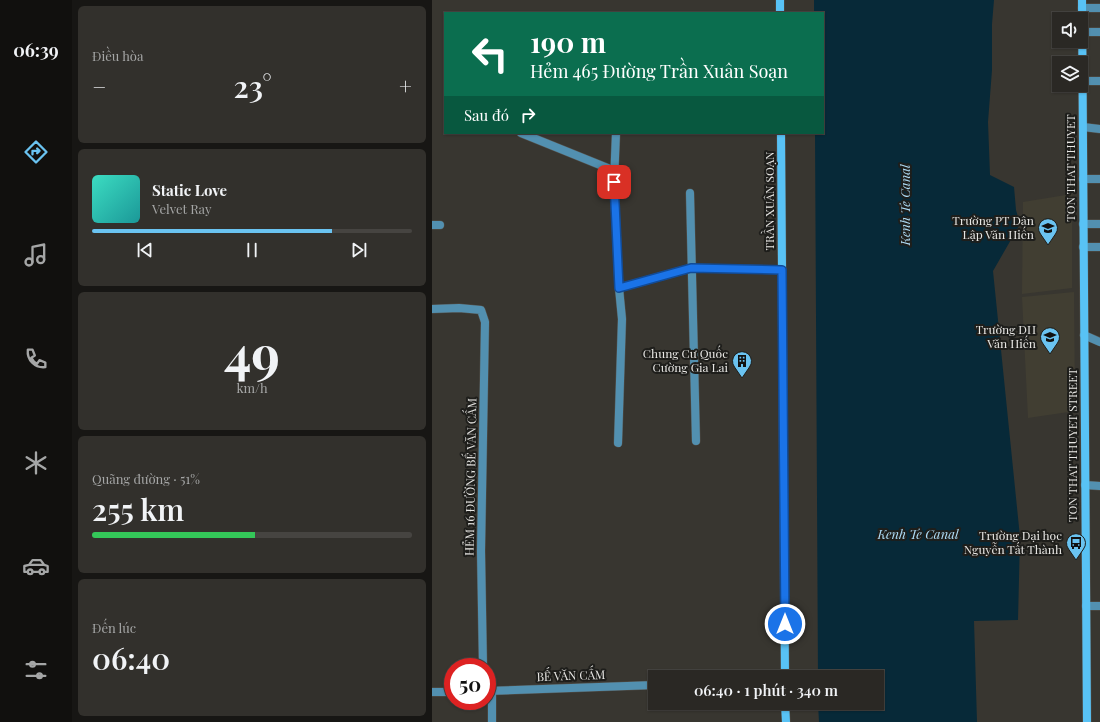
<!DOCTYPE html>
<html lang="vi">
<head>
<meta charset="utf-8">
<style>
	:root { --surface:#2a2824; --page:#32302c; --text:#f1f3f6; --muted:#a5a6a6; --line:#464441; --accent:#6ac3f1 }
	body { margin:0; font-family:"Playfair Display",serif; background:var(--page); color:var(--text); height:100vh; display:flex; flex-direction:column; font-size:15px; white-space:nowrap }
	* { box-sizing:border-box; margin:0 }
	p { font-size:13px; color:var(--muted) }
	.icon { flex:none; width:22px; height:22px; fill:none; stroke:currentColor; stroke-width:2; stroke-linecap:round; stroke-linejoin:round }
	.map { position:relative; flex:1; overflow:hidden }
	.drawer { display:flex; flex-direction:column; gap:6px; padding:6px; background:#171614; width:360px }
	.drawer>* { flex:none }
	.hud { position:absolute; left:12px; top:12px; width:380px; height:122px; border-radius:0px; box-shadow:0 1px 3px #0004,0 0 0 1px var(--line); background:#0b6e4f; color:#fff; overflow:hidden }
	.tools { position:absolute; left:620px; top:12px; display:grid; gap:8px }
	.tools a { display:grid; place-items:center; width:36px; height:36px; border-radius:0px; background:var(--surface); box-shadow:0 1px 3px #0004,0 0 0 1px var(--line); font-size:20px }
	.speed { position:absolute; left:12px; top:658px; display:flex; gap:8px; font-size:20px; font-weight:700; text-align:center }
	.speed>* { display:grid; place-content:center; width:52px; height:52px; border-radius:50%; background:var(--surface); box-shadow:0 1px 3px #0004,0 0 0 1px var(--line); line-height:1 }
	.speed .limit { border:6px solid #d22; background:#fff; color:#111 }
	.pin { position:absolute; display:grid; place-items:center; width:34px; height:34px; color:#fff; margin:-17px; border-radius:8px; box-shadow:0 2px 6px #0006 }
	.me { position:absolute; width:44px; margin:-22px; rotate:0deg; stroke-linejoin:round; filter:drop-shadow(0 0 3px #0008) }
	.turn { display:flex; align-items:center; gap:14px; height:84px; padding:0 20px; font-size:18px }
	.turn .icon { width:52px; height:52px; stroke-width:2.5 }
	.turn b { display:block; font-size:28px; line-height:34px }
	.then { display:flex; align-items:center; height:38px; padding:0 20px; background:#0003; gap:8px; font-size:15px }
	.big { font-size:30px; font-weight:600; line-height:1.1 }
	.drawer .tile { flex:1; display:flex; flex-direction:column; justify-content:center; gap:6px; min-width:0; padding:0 14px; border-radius:6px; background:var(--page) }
	.drawer .dial { align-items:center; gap:0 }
	.dial b { font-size:52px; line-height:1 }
	.song { display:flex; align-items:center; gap:12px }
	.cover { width:48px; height:48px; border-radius:6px; background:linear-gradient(135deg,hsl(170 70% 55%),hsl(180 70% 35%)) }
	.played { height:4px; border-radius:2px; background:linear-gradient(90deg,var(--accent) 75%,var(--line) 75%) }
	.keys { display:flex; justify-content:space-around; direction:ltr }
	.heat { display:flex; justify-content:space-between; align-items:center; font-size:22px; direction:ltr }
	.charge { height:6px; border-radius:3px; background:linear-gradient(90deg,#34c759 51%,var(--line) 0) }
	.trip { position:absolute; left:216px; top:670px; width:236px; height:40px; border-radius:0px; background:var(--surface); box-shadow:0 1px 3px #0004,0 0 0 1px var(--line); font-weight:600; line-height:40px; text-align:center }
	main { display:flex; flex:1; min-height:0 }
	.tabs { display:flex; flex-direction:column; width:72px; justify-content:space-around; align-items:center; background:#11100e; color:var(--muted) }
	.tabs .icon { width:28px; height:28px }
	.tabs .current { color:var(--accent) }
	.tabs b { font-size:18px; color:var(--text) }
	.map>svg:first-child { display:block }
</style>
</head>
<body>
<main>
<nav class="tabs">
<b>06:39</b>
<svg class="icon current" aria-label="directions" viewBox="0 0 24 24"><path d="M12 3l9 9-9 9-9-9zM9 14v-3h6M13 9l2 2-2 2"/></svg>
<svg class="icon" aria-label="music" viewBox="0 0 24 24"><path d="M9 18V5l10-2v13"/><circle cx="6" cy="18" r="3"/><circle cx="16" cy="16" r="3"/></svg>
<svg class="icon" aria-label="phone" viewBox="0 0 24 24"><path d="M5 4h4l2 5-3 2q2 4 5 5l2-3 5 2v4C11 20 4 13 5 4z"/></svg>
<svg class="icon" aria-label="climate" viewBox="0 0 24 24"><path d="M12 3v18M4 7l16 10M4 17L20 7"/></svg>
<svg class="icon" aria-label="car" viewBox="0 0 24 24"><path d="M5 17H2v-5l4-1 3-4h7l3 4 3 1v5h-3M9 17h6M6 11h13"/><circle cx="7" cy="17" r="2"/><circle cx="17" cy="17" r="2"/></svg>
<svg class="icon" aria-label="filters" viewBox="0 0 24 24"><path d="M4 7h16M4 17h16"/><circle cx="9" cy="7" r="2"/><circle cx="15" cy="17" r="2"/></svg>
</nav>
<section class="drawer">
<div class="tile"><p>Điều hòa</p>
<div class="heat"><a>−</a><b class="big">23°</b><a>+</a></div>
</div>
<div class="tile">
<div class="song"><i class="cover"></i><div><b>Static Love</b><p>Velvet Ray</p></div></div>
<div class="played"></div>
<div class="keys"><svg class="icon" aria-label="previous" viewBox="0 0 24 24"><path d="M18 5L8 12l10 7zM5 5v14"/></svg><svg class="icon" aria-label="pause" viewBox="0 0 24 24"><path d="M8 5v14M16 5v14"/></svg><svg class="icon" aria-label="next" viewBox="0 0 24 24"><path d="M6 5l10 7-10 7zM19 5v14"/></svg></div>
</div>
<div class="tile dial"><b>49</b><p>km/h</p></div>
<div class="tile"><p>Quãng đường · 51%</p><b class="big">255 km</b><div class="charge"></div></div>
<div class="tile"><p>Đến lúc</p><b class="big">06:40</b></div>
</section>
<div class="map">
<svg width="668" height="722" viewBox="0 0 668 722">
	<rect width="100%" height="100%" fill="#383630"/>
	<g fill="#413e32">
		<path d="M 640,194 L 640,288 L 590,294 L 591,202 Z"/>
		<path d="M 642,292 L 643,411 L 596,418 L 590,297 Z"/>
	</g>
	<path fill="#072938" d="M 382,0 L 562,0 L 560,24 L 560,70 L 556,122 L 558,175 L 582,187 L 584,210 L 588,224 L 561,271 L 588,537 L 586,620 L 542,621 L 545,722 L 387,722 L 386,703 L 445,703 L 445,677 L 386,677 L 383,133 L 391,133 L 391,13 L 382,13 Z"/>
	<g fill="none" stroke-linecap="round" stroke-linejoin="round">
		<defs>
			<g id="minor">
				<path d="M 650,8 L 668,8"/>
				<path d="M 650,32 L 668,32"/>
				<path d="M 650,81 L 668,81"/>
				<path d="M 651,127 L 668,129"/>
				<path d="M 89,133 L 183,171"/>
				<path d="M 184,133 L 182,182 L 187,288 L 190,319 L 186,443"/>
				<path d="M 651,179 L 668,179"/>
				<path d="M 258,193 L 264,441"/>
				<path d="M 651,224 L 668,224"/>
				<path d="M 0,225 L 8,225"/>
				<path d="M 651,247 L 668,247"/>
				<path d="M 187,288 L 259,268 L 350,270"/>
				<path d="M 0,309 L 27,308 L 49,310 L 53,322 L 49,551 L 51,667"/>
				<path d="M 653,485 L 668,486"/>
				<path d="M 654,606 L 668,606"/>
				<path d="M 60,691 L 60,722"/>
			</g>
			<g id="tertiary">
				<path d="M 652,335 L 668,342"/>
				<path d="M 55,691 L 223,685"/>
				<path d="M 0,692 L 21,692"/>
			</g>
			<g id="secondary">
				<path d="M 348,0 L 348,13"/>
				<path d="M 650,0 L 655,722"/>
				<path d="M 349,133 L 353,677"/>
				<path d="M 353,703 L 354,722"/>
			</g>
		</defs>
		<use href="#minor" stroke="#54524d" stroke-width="9"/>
		<use href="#tertiary" stroke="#54524d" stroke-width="9"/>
		<use href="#secondary" stroke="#54524d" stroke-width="9"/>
		<use href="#minor" stroke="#5290b0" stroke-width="8"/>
		<use href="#tertiary" stroke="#5290b0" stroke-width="8"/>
		<use href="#secondary" stroke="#58c2f5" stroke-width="8"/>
	</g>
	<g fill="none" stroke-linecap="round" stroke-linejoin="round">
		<defs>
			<path id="route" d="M 182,182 L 187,288 L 259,268 L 350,270 L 353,624"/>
		</defs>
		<use href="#route" stroke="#114b97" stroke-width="10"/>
		<use href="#route" stroke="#1a73e8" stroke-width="7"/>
	</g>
	<defs>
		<symbol id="school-pin" viewBox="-11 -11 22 30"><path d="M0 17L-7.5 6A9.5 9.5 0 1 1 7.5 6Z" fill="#6ac3f1" stroke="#1e1e1b"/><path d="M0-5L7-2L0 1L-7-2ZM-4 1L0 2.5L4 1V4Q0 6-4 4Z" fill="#111"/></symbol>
		<symbol id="university-pin" viewBox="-11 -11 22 30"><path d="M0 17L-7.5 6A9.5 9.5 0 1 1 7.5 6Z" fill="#6ac3f1" stroke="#1e1e1b"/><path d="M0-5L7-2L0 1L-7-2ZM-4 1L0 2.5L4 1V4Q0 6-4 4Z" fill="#111"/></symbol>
		<symbol id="building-pin" viewBox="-11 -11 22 30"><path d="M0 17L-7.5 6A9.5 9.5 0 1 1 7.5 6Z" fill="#6ac3f1" stroke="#1e1e1b"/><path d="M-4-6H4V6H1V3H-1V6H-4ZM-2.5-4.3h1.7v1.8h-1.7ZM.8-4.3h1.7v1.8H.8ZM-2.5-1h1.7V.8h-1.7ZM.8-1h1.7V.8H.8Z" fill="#111"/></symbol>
		<symbol id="bus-pin" viewBox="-11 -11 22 30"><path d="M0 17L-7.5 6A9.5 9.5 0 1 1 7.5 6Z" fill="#6ac3f1" stroke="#1e1e1b"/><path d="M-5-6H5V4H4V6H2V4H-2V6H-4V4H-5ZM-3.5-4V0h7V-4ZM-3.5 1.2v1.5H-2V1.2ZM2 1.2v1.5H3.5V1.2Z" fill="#111"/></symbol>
	</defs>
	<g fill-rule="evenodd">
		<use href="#school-pin" x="605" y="217" width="22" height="30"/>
		<use href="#university-pin" x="607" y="326" width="22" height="30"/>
		<use href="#building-pin" x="299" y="350" width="22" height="30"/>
		<use href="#bus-pin" x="633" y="532" width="22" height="30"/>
	</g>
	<g text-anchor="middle" stroke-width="4" stroke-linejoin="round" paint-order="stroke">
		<g font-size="12" fill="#e8e7e4" stroke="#1e1e1b">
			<text transform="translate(639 168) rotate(-90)" y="4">TON THAT THUYET</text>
			<text transform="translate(338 201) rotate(-90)" y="4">TRẦN XUÂN SOẠN</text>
			<text transform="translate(641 445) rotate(-90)" y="4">TON THAT THUYET STREET</text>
			<text transform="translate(39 477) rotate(-89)" y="4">HẺM 16 ĐƯỜNG BẾ VĂN CẤM</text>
			<text transform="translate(139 676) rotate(-2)" y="4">BẾ VĂN CẤM</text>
		</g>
		<g font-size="12" fill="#e8e7e4" stroke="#1e1e1b" text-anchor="end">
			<text x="602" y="225">Trường PT Dân<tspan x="602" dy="14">Lập Văn Hiến</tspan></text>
			<text x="604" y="334">Trường ĐH<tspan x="604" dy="14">Văn Hiến</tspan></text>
			<text x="296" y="358">Chung Cư Quốc<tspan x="296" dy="14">Cường Gia Lai</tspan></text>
			<text x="630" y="540">Trường Đại học<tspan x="630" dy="14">Nguyễn Tất Thành</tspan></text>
		</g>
		<g font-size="13" font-style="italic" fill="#afddf7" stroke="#1e1e1b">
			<text transform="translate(473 205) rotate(-90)" y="5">Kenh Te Canal</text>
			<text x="486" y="539">Kenh Te Canal</text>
		</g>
	</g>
</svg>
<div class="tools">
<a><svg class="icon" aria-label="sound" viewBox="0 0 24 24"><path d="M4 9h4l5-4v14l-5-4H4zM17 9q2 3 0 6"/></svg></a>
<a><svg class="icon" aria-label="layers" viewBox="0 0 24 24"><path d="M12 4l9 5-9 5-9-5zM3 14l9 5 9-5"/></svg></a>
</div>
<div class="speed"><div class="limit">50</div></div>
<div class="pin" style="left:182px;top:182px;background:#d93025"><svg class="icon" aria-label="arrive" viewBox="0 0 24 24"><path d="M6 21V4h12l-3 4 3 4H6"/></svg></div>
<svg class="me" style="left:353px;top:624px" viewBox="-20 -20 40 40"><circle r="17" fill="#1a73e8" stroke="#fff" stroke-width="3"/><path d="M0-11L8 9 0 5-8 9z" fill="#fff"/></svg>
<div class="trip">06:40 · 1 phút · 340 m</div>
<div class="hud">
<div class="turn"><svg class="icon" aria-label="left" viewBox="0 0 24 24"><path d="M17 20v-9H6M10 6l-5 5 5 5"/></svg><div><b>190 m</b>Hẻm 465 Đường Trần Xuân Soạn</div></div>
<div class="then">Sau đó<svg class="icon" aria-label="right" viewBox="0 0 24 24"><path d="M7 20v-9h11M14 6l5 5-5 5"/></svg></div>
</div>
</div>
</main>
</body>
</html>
